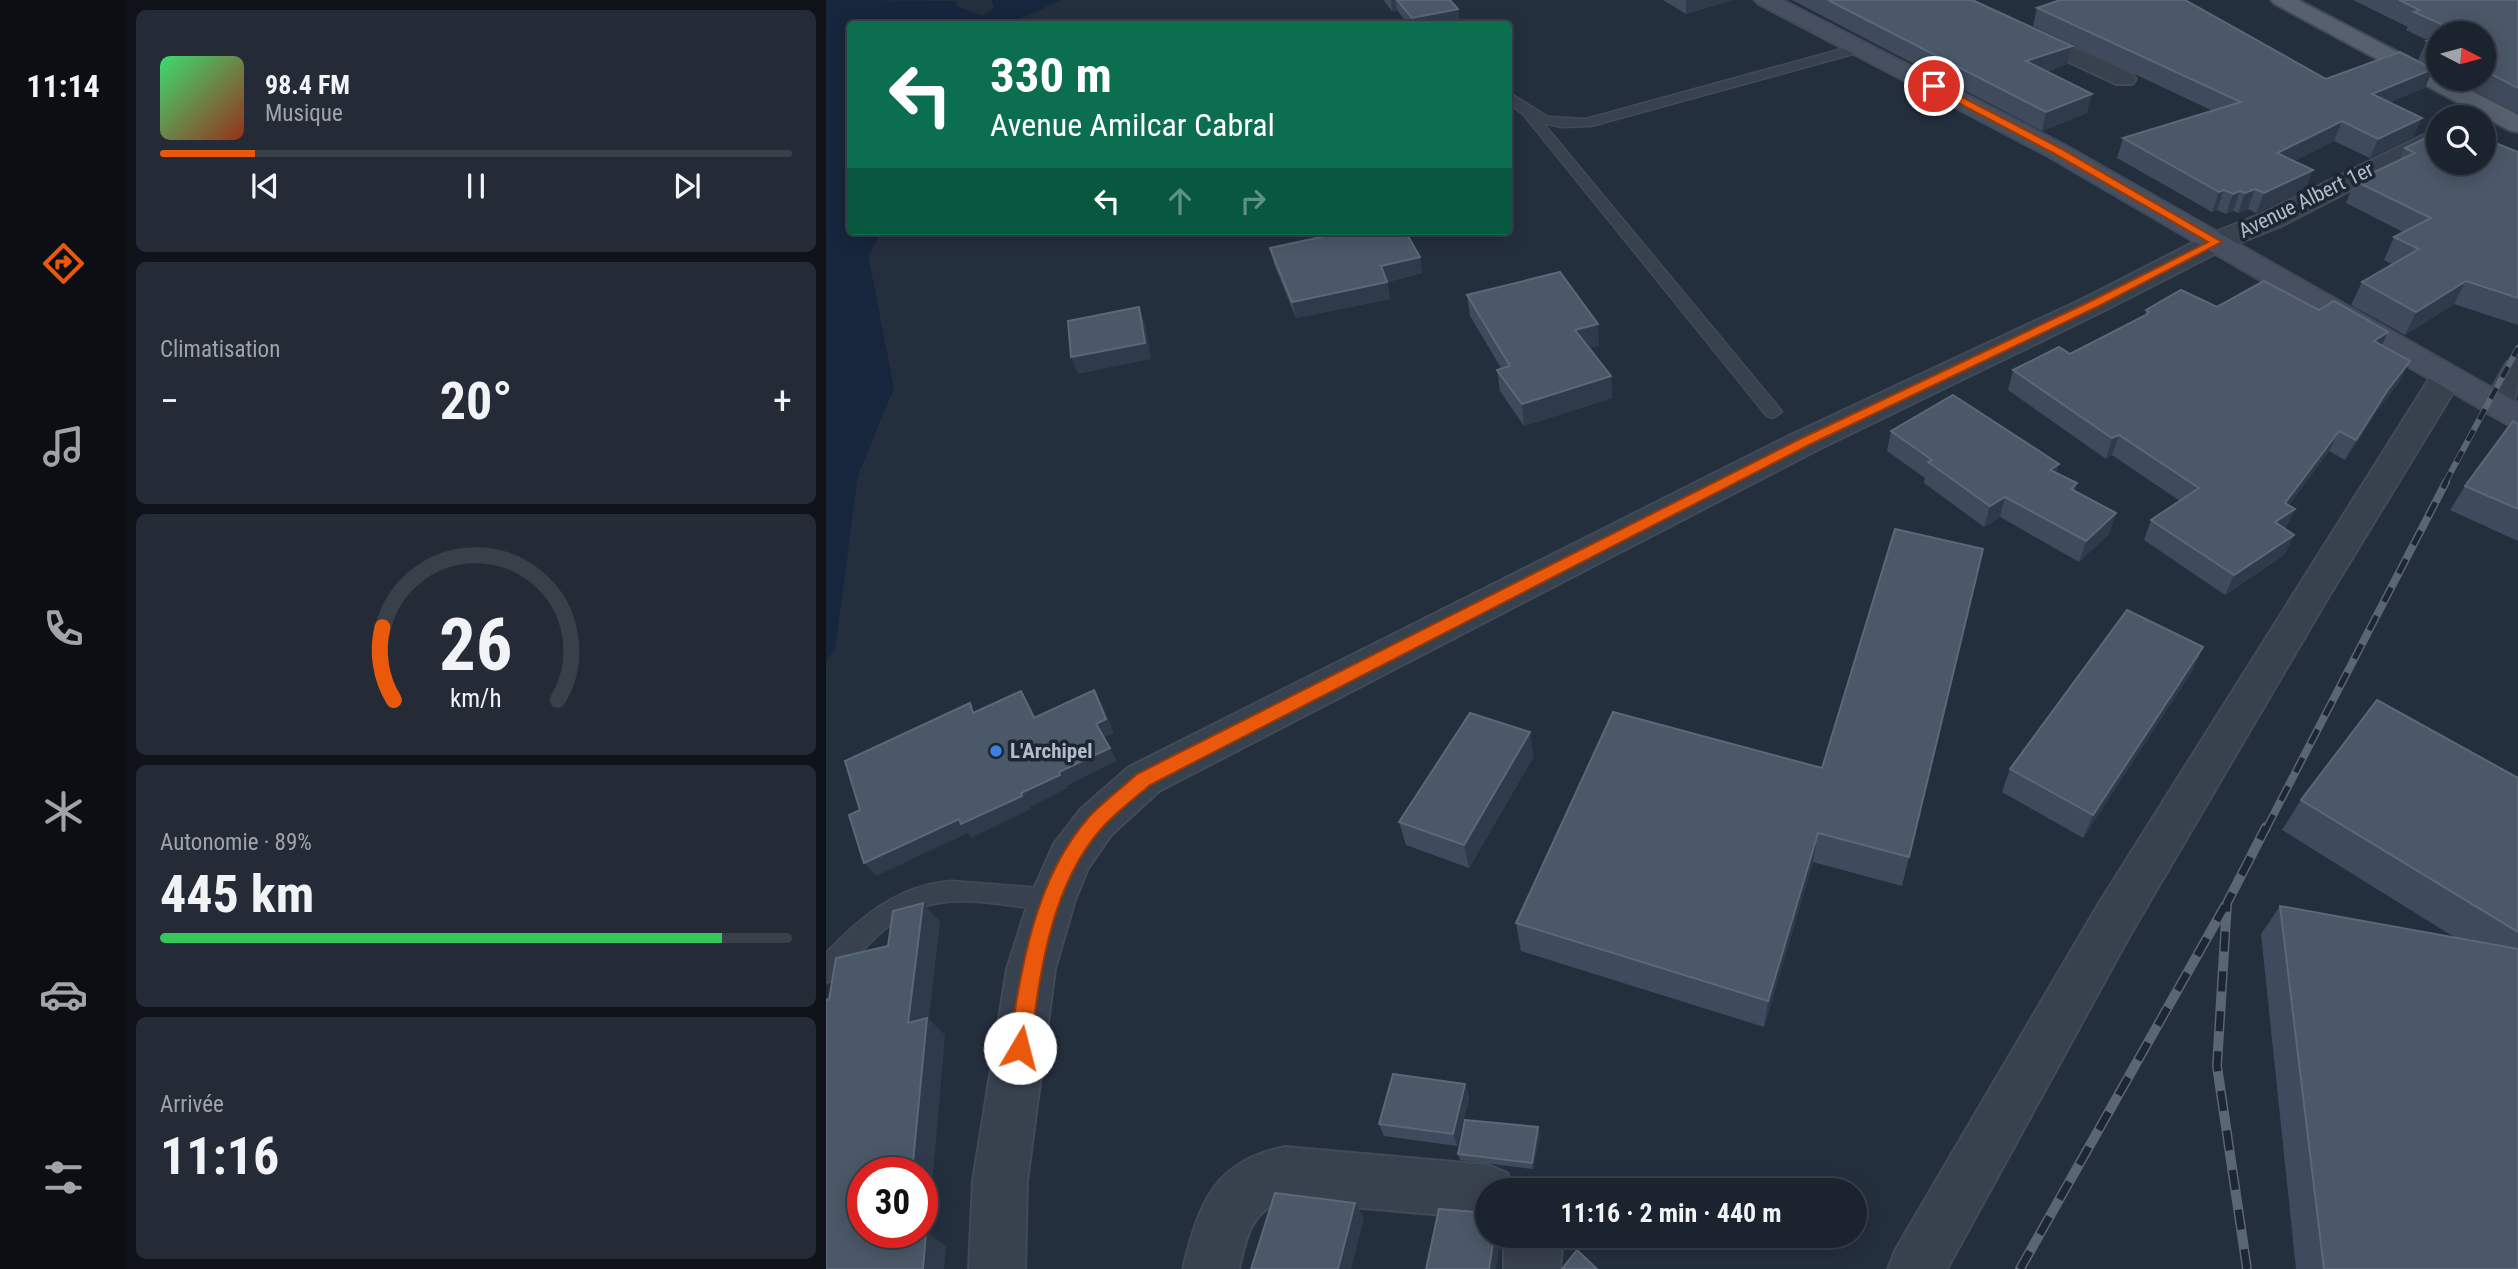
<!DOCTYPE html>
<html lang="fr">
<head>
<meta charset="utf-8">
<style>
	:root { --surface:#1b232e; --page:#242b36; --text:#f1f3f6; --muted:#a0a4aa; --line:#39404a; --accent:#ea580c }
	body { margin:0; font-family:"Roboto Condensed",sans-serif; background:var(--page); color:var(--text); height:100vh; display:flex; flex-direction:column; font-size:26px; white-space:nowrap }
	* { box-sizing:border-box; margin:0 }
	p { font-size:23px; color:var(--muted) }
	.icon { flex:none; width:38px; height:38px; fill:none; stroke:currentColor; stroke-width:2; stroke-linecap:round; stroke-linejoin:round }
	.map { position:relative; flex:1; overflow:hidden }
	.side { display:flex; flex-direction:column; gap:10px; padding:10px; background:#0f1319; width:700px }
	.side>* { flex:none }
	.hud { position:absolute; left:21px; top:21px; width:665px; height:214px; border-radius:7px; box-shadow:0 4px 18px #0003,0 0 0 2px var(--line); background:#0b6e4f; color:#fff; overflow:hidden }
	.needle { width:46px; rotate:96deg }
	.tools { position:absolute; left:1600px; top:21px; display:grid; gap:14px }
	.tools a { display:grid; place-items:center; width:70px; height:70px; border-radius:50%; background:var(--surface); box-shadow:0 4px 18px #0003,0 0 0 2px var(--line); font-size:35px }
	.speed { position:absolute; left:21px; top:1157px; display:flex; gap:14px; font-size:35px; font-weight:700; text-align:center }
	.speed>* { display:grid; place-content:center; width:91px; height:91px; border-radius:50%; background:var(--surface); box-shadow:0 4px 18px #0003,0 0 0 2px var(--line); line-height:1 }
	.speed .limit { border:10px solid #d22; background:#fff; color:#111 }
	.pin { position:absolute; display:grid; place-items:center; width:60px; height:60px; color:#fff; margin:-30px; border:4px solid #fff; border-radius:50%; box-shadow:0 2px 7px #0007 }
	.me { position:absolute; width:77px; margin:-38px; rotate:8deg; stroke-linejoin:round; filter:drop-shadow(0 0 5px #0008) }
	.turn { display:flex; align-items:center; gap:24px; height:147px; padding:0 28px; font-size:32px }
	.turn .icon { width:91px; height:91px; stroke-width:2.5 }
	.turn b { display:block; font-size:49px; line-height:60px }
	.lanes { display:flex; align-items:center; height:66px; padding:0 28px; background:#0003; justify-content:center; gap:35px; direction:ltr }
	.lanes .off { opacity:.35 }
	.big { font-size:52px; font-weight:700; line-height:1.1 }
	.side .tile { flex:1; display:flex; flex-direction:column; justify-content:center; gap:10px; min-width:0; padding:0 24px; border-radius:10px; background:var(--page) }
	.side .dial { align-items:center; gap:0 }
	.dial svg { height:182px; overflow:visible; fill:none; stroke:var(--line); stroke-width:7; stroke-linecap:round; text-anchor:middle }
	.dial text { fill:var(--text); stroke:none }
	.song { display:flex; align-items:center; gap:21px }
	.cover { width:84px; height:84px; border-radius:10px; background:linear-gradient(135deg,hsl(140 70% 55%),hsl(10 70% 35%)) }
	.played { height:7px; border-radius:4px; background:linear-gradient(90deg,var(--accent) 15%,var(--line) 15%) }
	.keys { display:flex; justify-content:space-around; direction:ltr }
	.heat { display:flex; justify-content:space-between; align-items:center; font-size:38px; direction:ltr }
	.charge { height:10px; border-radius:5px; background:linear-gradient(90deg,#34c759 89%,var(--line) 0) }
	.trip { position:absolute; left:649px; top:1178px; width:392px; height:70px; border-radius:35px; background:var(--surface); box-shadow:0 4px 18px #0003,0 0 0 2px var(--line); font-weight:700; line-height:70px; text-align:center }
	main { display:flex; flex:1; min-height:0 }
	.dock { display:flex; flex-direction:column; width:126px; justify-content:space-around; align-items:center; background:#0b0e12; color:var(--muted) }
	.dock .icon { width:49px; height:49px }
	.dock .active { color:var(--accent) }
	.dock b { font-size:32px; color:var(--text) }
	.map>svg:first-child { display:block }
</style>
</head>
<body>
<main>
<nav class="dock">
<b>11:14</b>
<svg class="icon active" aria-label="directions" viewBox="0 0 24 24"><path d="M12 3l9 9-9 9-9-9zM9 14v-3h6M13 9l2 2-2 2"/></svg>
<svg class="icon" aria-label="music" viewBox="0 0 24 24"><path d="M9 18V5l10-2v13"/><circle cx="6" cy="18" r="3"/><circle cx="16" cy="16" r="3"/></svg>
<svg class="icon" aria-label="phone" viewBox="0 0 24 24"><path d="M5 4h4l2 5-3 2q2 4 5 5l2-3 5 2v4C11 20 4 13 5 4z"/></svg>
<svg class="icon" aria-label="climate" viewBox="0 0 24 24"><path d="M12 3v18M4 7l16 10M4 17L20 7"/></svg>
<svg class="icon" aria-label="car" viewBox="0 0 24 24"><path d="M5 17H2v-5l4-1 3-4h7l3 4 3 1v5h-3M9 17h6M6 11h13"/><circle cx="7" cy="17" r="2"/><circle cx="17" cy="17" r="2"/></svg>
<svg class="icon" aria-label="filters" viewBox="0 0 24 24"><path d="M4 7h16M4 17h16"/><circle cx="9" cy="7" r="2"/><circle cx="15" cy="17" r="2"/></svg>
</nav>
<section class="side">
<div class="tile">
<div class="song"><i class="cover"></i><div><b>98.4 FM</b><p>Musique</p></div></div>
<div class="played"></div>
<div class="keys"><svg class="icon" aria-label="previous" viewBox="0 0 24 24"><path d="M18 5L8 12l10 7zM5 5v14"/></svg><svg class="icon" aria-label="pause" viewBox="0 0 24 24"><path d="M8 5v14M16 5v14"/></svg><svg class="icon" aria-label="next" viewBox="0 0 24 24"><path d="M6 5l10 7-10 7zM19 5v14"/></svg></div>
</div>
<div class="tile"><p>Climatisation</p>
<div class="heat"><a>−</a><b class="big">20°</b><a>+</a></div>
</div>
<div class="tile dial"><svg viewBox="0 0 100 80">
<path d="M14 69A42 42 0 1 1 86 69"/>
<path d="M14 69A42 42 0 0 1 9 37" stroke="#ea580c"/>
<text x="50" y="56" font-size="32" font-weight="700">26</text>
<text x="50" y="72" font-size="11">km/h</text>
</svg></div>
<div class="tile"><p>Autonomie · 89%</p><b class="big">445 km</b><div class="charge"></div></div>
<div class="tile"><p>Arrivée</p><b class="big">11:16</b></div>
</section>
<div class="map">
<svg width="1692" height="1269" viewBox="0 0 1692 1269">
	<rect width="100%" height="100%" fill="#242f3e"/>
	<path fill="#17263c" d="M 0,0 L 129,1 L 133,7 L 156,16 L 168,8 L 166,0 L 236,0 L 182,24 L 24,24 L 24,231 L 57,231 L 42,255 L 68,388 L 32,475 L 9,650 L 0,660 Z"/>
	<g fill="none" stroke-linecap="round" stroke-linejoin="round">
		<defs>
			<g id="lane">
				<path d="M 1034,44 L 1038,45 L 1038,51 L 765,126 L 736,127 L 717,123 L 953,408 L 956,412 L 947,418 L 941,416 L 697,114 L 682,103 L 682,92 L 722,117 L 760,119 Z"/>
				<path d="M 126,881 L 226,889 L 235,892 L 238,900 L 235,908 L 226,911 C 186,907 136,894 96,907 C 61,919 34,954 9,979 L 0,983 L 0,953 C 36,916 72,885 126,881 Z"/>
			</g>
			<g id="street">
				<path d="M 1116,0 L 1144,0 L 1306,74 L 1310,79 L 1306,84 L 1290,84 L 1120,4 Z"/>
				<path d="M 1663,103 L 1672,105 L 1675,110 L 1672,115 L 1657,122 L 1657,117 L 1636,117 L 1639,112 Z"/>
				<path d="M 1612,128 L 1612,145 L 1455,226 L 1400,248 L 1279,310 L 991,450 L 333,791 L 285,835 L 262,868 L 249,900 L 229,969 L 201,1181 L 199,1269 L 143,1269 L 147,1181 L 181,969 L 203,900 L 228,844 L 255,809 L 303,767 L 967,434 L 1259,298 L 1380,236 L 1435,214 Z"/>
				<path d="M 1692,360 C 1692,379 1692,396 1683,413 L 1672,416 L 1661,413 L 1656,406 L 1681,362 Z"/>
				<path d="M 1621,366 L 1632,369 L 1637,376 L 1497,606 L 1304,935 L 1121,1269 L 1062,1269 L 1070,1249 L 1272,905 L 1605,376 L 1610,369 Z"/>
				<path d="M 459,1147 L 662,1165 L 681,1173 L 688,1190 L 662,1190 L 662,1219 L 459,1201 C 426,1207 419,1240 413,1269 L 357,1269 C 373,1204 388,1161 459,1147 Z"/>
				<path d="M 678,1236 L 733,1236 L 736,1248 L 734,1269 L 678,1269 Z"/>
			</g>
			<path id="secondary" d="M 929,0 L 956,0 L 1240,146 L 1692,403 L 1692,427 L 1681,424 L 1222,156 L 933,4 Z"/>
			<path id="primary" d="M 1445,0 L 1472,0 L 1612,73 L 1612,79 L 1622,79 L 1692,115 L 1692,132 L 1683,130 L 1449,4 Z"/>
		</defs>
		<use href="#lane" stroke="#414a57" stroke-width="3"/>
		<use href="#street" stroke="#414a57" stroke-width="4"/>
		<use href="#secondary" stroke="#414a57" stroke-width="4"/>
		<use href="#primary" stroke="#414a57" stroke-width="4"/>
		<use href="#lane" fill="#38414e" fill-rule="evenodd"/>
		<use href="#street" fill="#38414e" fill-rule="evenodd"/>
		<use href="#secondary" fill="#465061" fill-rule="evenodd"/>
		<use href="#primary" fill="#56606e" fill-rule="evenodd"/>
		<defs>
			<path id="rail-far2" d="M 1619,483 L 1692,348"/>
			<path id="rail-far1" d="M 1440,829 L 1620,482"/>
			<g id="rail">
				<path d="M 1194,1269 L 1399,906"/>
				<path d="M 1421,1269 L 1391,1066 L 1401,903 L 1440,827"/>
			</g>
		</defs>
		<use href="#rail-far2" stroke="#5a6575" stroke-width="6"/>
		<use href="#rail-far1" stroke="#5a6575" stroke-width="8"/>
		<use href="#rail" stroke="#5a6575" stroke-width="10"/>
		<use href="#rail-far2" stroke="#1d2633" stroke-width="4.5" stroke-dasharray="12" stroke-linecap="butt"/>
		<use href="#rail-far1" stroke="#1d2633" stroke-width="5" stroke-dasharray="16" stroke-linecap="butt"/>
		<use href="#rail" stroke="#1d2633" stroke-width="7" stroke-dasharray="20" stroke-linecap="butt"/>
	</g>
	<g fill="#3f4b5c">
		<path d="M 557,0 L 624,0 L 634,23 L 624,24 L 582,24 L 571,10 L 566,11 Z"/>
		<path d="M 837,0 L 907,0 L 860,14 Z"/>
		<path d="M 966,0 L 1146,0 L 1246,46 L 1241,64 L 1220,72 L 1261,113 L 1216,131 Z"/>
		<path d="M 1527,0 L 1692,0 L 1692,113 L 1627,79 L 1657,79 L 1657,33 L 1612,33 L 1612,70 L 1592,60 L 1601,40 L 1580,30 L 1582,27 Z"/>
		<path d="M 1211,8 L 1500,79 L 1607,69 L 1599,88 L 1563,102 L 1587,137 L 1544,158 L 1508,141 L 1468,161 L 1479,190 L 1430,213 L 1422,209 L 1412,213 L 1407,211 L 1400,214 L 1391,210 L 1386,212 L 1291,158 L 1297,138 L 1387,111 L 1207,26 Z"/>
		<path d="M 1579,148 L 1692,152 L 1692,325 L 1628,304 L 1579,335 L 1525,305 L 1536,282 L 1566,264 L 1558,260 L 1568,237 L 1577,232 L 1520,203 L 1529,181 L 1574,159 Z"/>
		<path d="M 444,248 L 594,257 L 596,273 L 561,282 L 564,299 L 470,318 L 448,264 Z"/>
		<path d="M 641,295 L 773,345 L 763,348 L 785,376 L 786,398 L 698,426 L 674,391 L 671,370 L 675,368 L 644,316 Z"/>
		<path d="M 1391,307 L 1556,345 L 1574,381 L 1551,411 L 1519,460 L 1503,451 L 1463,505 L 1469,509 L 1459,529 L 1468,535 L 1458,555 L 1399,595 L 1318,540 L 1325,520 L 1354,501 L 1286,455 L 1280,459 L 1182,390 L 1187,370 L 1244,354 L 1319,316 L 1320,310 Z"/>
		<path d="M 1692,424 L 1692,541 L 1624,510 L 1639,486 Z"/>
		<path d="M 1065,431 L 1251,483 L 1248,491 L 1290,513 L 1283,534 L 1253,562 L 1174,517 L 1158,527 L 1098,483 L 1099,478 L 1061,451 Z"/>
		<path d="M 1377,647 L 1366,671 L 1257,838 L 1176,792 L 1184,769 Z"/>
		<path d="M 787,712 L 1083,857 L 1076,886 L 987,862 L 938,1027 L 695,951 L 690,923 Z"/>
		<path d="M 708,756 L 643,868 L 580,845 L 573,822 Z"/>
		<path d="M 1692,778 L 1692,1269 L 1470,1269 L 1435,934 L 1454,906 L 1628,937 L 1456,830 L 1475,800 Z"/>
		<path d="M 639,1084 L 643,1098 L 631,1146 L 558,1136 L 553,1124 Z"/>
		<path d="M 712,1127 L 714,1134 L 707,1169 L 634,1160 L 632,1154 Z"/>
	</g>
	<g fill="#2f3b4b">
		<path d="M 565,0 L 569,0 L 571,10 L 566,11 Z"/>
		<path d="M 860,0 L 907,0 L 860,14 Z"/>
		<path d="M 632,9 L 634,23 L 624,24 L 587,24 L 586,18 Z"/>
		<path d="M 1246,46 L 1241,64 L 1196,80 L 1200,61 Z"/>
		<path d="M 1607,69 L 1599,88 L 1538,113 L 1546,94 Z"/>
		<path d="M 1266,94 L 1261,113 L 1216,131 L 1220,112 Z"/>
		<path d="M 1596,118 L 1587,137 L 1544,158 L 1552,139 Z"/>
		<path d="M 1516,121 L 1508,141 L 1444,173 L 1451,153 Z"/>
		<path d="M 1487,170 L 1479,190 L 1430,213 L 1438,193 Z"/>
		<path d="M 1429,189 L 1422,209 L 1412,213 L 1419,193 Z"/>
		<path d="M 1398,190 L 1391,210 L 1386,212 L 1393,192 Z"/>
		<path d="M 1414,191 L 1407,211 L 1400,214 L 1407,194 Z"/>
		<path d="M 594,257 L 596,273 L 558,282 L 555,266 Z"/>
		<path d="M 1640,281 L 1628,304 L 1579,335 L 1590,312 Z"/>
		<path d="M 561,282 L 564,299 L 470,318 L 466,302 Z"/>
		<path d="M 313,307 L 319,323 L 325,359 L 252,374 L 245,357 Z"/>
		<path d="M 772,324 L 773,345 L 750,351 L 749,330 Z"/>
		<path d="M 1562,332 L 1553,352 L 1548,341 Z"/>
		<path d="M 1584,361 L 1574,381 L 1551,411 L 1519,460 L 1530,440 L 1561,391 Z"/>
		<path d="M 785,376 L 786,398 L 698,426 L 696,404 Z"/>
		<path d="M 1513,431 L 1503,451 L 1452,520 L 1469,509 L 1459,529 L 1439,543 L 1459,503 Z"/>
		<path d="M 1293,435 L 1286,455 L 1280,459 L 1286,438 Z"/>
		<path d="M 1233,464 L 1227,485 L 1224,470 Z"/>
		<path d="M 1179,497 L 1174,517 L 1158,527 L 1164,506 Z"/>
		<path d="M 1290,513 L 1283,534 L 1253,562 L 1260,541 Z"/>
		<path d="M 1468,535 L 1458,555 L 1399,595 L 1408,575 Z"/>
		<path d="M 1377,647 L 1366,671 L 1257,838 L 1267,815 Z"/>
		<path d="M 268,690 L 276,704 L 288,733 L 278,737 L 270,724 Z"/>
		<path d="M 195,691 L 204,705 L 216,731 L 208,718 Z"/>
		<path d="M 704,732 L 708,756 L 643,868 L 638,845 Z"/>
		<path d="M 284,748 L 291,761 L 241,786 L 242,788 L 204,807 L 205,809 L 145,838 L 142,833 L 50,876 L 38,863 L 133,819 L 195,793 L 233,772 Z"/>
		<path d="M 992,833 L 987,862 L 938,1027 L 942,1001 Z"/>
		<path d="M 97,903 L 114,922 L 103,1019 L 119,1035 L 102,1233 L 120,1246 L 118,1269 L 97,1269 L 80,1238 L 81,1232 L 96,1232 L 96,1172 L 86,1172 L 82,1023 Z"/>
		<path d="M 639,1084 L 643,1098 L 631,1146 L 627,1134 Z"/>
		<path d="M 712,1127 L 714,1134 L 707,1169 L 706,1163 Z"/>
		<path d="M 529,1203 L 538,1218 L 525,1269 L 512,1269 Z"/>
		<path d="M 668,1236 L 675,1236 L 670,1269 L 663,1269 Z"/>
	</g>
	<g fill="#4b5868" stroke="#5c6777" stroke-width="2">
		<path d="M 571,0 L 624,0 L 632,9 L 586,18 Z"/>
		<path d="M 1002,0 L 1146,0 L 1246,46 L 1200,61 L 1266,94 L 1220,112 Z"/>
		<path d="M 1234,0 L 1359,0 L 1500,79 L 1574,52 L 1607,69 L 1546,94 L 1596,118 L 1552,139 L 1516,121 L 1451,153 L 1487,170 L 1438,193 L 1429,189 L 1419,193 L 1414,191 L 1407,194 L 1398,190 L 1393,192 L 1297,138 L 1415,102 L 1211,8 Z"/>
		<path d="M 1573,0 L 1692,0 L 1692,88 L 1657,70 L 1657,33 L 1635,33 L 1588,12 L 1594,10 Z"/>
		<path d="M 1612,38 L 1612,46 L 1601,41 Z"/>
		<path d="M 1612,132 L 1612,163 L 1657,163 L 1657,138 L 1692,152 L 1692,298 L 1640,281 L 1590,312 L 1536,282 L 1593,249 L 1568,237 L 1605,218 L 1529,181 L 1589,153 L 1579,148 Z"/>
		<path d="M 523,231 L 579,231 L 594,257 L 555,266 L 561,282 L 466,302 L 444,248 Z"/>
		<path d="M 734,272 L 772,324 L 749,330 L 785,376 L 696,404 L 671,370 L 684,366 L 641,295 Z"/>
		<path d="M 1438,281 L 1493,310 L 1508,301 L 1562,332 L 1548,341 L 1584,361 L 1561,391 L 1530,440 L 1513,431 L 1459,503 L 1469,509 L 1449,522 L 1468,535 L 1408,575 L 1325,520 L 1373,488 L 1293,435 L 1286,438 L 1187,370 L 1233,347 L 1244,354 L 1320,315 L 1323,312 L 1320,310 L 1355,290 L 1391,307 Z"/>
		<path d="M 313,307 L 319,343 L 245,357 L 242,321 Z"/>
		<path d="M 1127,395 L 1233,464 L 1224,470 L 1251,483 L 1245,489 L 1290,513 L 1260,541 L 1179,497 L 1164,506 L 1102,462 L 1106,460 L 1065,431 Z"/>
		<path d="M 1687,421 L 1692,424 L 1692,509 L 1639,486 Z"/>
		<path d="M 1069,529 L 1157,549 L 1083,857 L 992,833 L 942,1001 L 690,923 L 787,712 L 996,768 Z"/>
		<path d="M 1301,610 L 1377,647 L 1267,815 L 1184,769 Z"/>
		<path d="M 268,690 L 280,719 L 270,724 L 284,748 L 233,772 L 234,775 L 195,793 L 196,796 L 135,824 L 133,819 L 38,863 L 23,815 L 34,810 L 19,761 L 144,703 L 147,713 L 195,691 L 208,718 Z"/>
		<path d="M 1551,700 L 1692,778 L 1692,932 L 1475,800 Z"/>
		<path d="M 644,713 L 704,732 L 638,845 L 573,822 Z"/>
		<path d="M 97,903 L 82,1023 L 101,1018 L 86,1172 L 37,1172 L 37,1232 L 81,1232 L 80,1238 L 100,1232 L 97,1269 L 0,1269 L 0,999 L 3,1000 L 10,958 L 62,946 L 67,911 Z"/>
		<path d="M 1454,906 L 1692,949 L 1692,1269 L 1498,1269 Z"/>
		<path d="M 567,1074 L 639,1084 L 627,1134 L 553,1124 Z"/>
		<path d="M 639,1120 L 712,1127 L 706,1163 L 632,1154 Z"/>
		<path d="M 449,1193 L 529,1203 L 512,1269 L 425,1269 Z"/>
		<path d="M 613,1209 L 662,1213 L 662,1236 L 668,1236 L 663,1269 L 600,1269 Z"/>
		<path d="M 751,1250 L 771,1269 L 736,1269 Z"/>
	</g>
	<path fill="#ea580c" stroke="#983908" stroke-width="2" d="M 1104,84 L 1111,84 L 1234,148 L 1396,242 L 1273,306 L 983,445 L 324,785 C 308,799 290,812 276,828 C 224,886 214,974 204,1048 L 201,1055 L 194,1058 L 186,1055 L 183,1048 C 195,970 208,879 263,817 C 277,802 296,788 311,774 L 974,439 L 1265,301 L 1382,242 L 1227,153 L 1104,88 Z"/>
	<circle fill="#3f7fe0" stroke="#1d2633" stroke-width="2.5" cx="170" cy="751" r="7"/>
	<g text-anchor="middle" stroke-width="7" stroke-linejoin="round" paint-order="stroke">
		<g font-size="21" fill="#b4bcc9" stroke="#1d2633">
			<text transform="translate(1480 200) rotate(-26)" y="7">Avenue Albert 1er</text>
		</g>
		<g font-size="21" font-weight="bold" fill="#b4bcc9" stroke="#1d2633" text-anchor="start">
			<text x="184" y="758">L'Archipel</text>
		</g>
	</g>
</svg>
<div class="tools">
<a><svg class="needle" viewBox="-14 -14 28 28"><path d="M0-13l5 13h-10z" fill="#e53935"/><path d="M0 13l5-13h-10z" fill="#a0a4aa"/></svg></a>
<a><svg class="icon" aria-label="search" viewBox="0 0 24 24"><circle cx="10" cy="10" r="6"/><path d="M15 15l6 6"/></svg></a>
</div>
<div class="speed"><div class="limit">30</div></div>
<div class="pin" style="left:1108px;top:86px;background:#d93025"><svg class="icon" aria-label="arrive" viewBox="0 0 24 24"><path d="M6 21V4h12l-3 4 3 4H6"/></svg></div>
<svg class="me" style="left:194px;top:1048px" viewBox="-20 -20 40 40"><circle r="19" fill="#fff"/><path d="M0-13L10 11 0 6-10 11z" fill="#ea580c"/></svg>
<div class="trip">11:16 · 2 min · 440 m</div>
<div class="hud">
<div class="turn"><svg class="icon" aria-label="left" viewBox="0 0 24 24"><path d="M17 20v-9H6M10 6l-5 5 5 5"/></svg><div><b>330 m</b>Avenue Amilcar Cabral</div></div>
<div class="lanes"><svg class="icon" aria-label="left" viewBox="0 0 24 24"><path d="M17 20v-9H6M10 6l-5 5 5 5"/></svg><svg class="icon off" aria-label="ahead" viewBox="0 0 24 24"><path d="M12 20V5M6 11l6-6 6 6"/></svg><svg class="icon off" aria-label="right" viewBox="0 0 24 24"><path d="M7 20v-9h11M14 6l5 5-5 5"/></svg></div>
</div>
</div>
</main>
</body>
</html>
